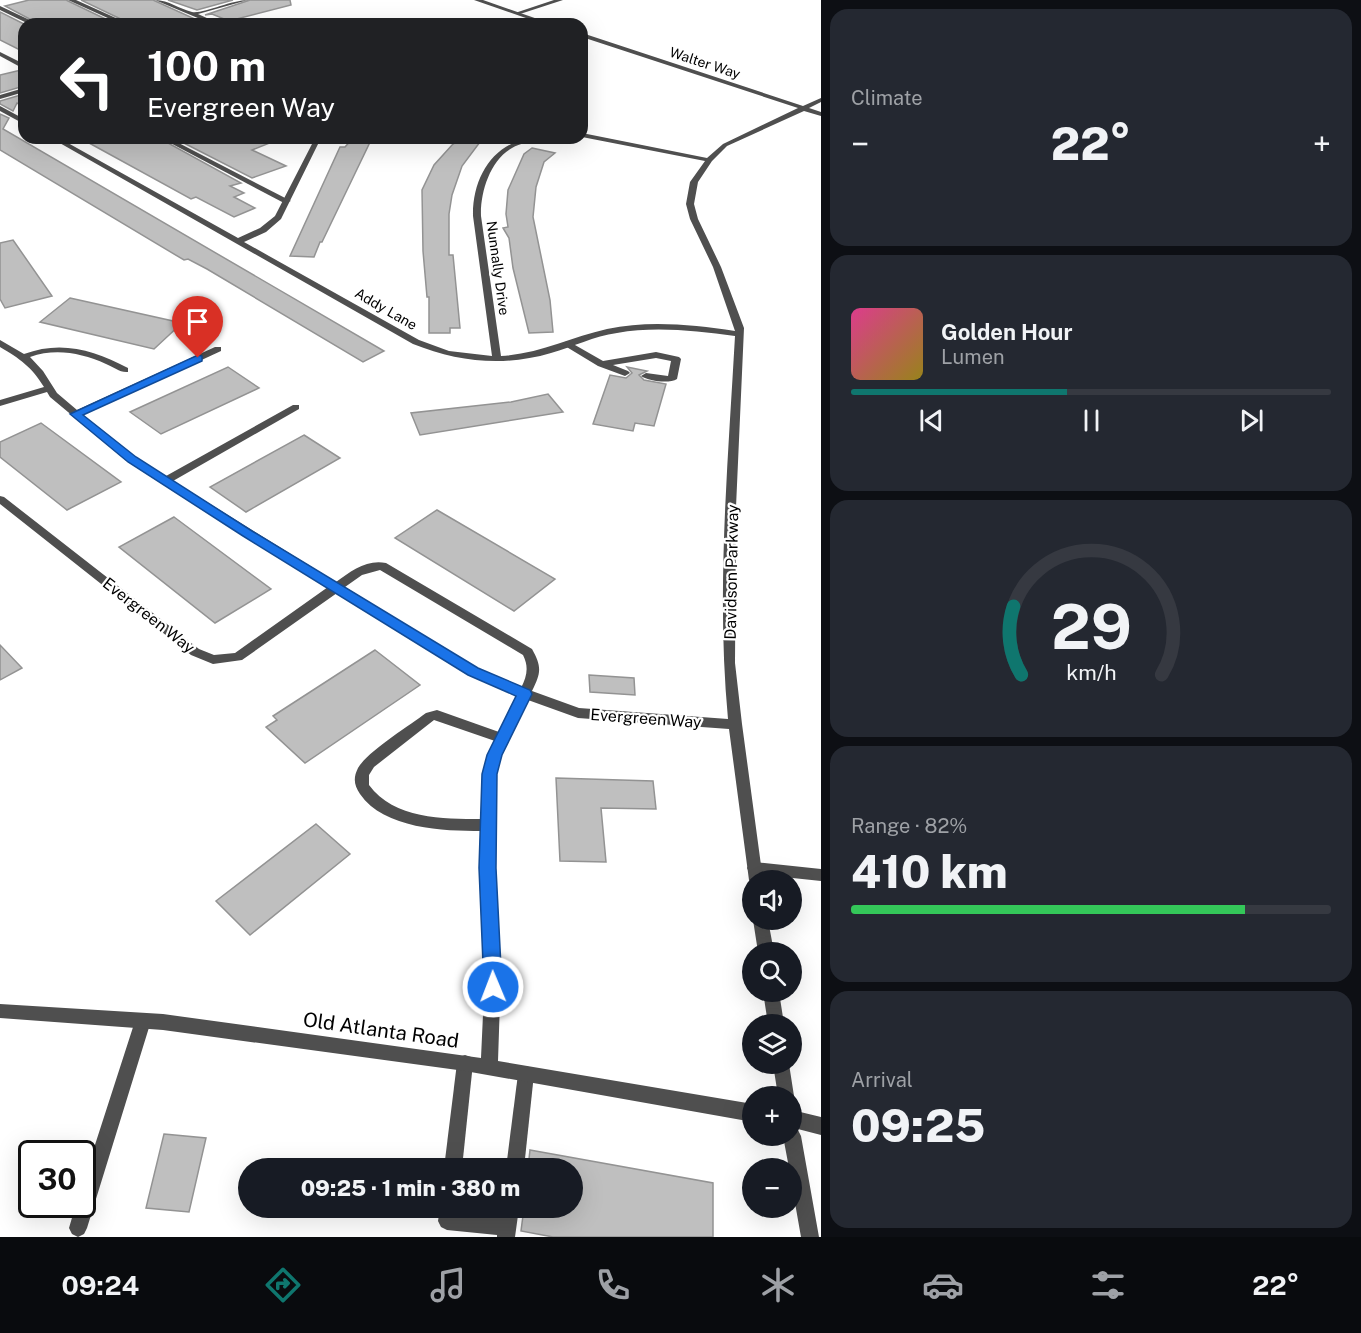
<!DOCTYPE html>
<html lang="en">
<head>
<meta charset="utf-8">
<style>
	:root { --surface:#171b24; --page:#242831; --text:#f1f3f6; --muted:#9ea1a6; --line:#363941; --accent:#0f766e }
	body { margin:0; font-family:"Public Sans",sans-serif; background:var(--page); color:var(--text); height:100vh; display:flex; flex-direction:column; font-size:22px; white-space:nowrap }
	* { box-sizing:border-box; margin:0 }
	p { font-size:20px; color:var(--muted) }
	.icon { flex:none; width:33px; height:33px; fill:none; stroke:currentColor; stroke-width:2; stroke-linecap:round; stroke-linejoin:round }
	.map { position:relative; flex:1; overflow:hidden }
	.side { display:flex; flex-direction:column; gap:9px; padding:9px; background:#0d0f14; width:540px }
	.side>* { flex:none }
	.guide { position:absolute; left:18px; top:18px; width:570px; height:126px; border-radius:18px; box-shadow:0 6px 24px #0002; background:#202124; color:#fff; overflow:hidden }
	.tools { position:absolute; left:742px; top:870px; display:grid; gap:12px }
	.tools a { display:grid; place-items:center; width:60px; height:60px; border-radius:50%; background:var(--surface); box-shadow:0 6px 24px #0002; font-size:30px }
	.speed { position:absolute; left:18px; top:1140px; display:flex; gap:12px; font-size:30px; font-weight:700; text-align:center }
	.speed>* { display:grid; place-content:center; width:78px; height:78px; border-radius:50%; background:var(--surface); box-shadow:0 6px 24px #0002; line-height:1 }
	.speed .limit { border:3px solid #111; border-radius:9px; background:#fff; color:#111 }
	.pin { position:absolute; display:grid; place-items:center; width:51px; height:51px; color:#fff; margin:-62px -26px; border-radius:50% 50% 50% 0; rotate:-45deg; box-shadow:0 0 6px #0007 }
	.pin .icon { rotate:45deg }
	.me { position:absolute; width:66px; margin:-33px; rotate:359deg; stroke-linejoin:round; filter:drop-shadow(0 0 4px #0008) }
	.turn { display:flex; align-items:center; gap:21px; height:126px; padding:0 30px; font-size:27px }
	.turn .icon { width:78px; height:78px; stroke-width:2.5 }
	.turn b { display:block; font-size:42px; line-height:51px }
	.big { font-size:45px; font-weight:800; line-height:1.1 }
	.side .widget { flex:1; display:flex; flex-direction:column; justify-content:center; gap:9px; min-width:0; padding:0 21px; border-radius:18px; background:var(--page) }
	.side .dial { align-items:center; gap:0 }
	.dial svg { height:156px; overflow:visible; fill:none; stroke:var(--line); stroke-width:7; stroke-linecap:round; text-anchor:middle }
	.dial text { fill:var(--text); stroke:none }
	.song { display:flex; align-items:center; gap:18px }
	.cover { width:72px; height:72px; border-radius:9px; background:linear-gradient(135deg,hsl(330 70% 55%),hsl(50 70% 35%)) }
	.played { height:6px; border-radius:3px; background:linear-gradient(90deg,var(--accent) 45%,var(--line) 45%) }
	.keys { display:flex; justify-content:space-around; direction:ltr }
	.heat { display:flex; justify-content:space-between; align-items:center; font-size:33px; direction:ltr }
	.charge { height:9px; border-radius:4px; background:linear-gradient(90deg,#34c759 82%,var(--line) 0) }
	.trip { position:absolute; left:238px; top:1158px; width:345px; height:60px; border-radius:30px; background:var(--surface); box-shadow:0 6px 24px #0002; font-weight:800; line-height:60px; text-align:center }
	.menu { display:flex; height:96px; justify-content:space-around; align-items:center; background:#090b0e; color:var(--muted) }
	.menu .icon { width:42px; height:42px }
	.menu .active { color:var(--accent) }
	.menu b { font-size:27px; color:var(--text) }
	main { display:flex; flex:1; min-height:0 }
	.map>svg:first-child { display:block }
</style>
</head>
<body>
<main>
<div class="map">
<svg width="821" height="1237" viewBox="0 0 821 1237">
	<rect width="100%" height="100%" fill="#fff"/>
	<g fill="#bfbfbf" stroke="#939393" stroke-width="1.5">
		<path d="M 29,0 L 66,0 L 116,24 L 39,24 L 5,6 Z"/>
		<path d="M 81,0 L 153,0 L 195,19 L 177,24 L 131,24 Z"/>
		<path d="M 168,0 L 233,0 L 197,10 Z"/>
		<path d="M 250,0 L 290,0 L 291,5 L 229,21 L 212,14 L 205,15 Z"/>
		<path d="M 0,12 L 24,24 L 24,52 L 0,40 Z"/>
		<path d="M 21,70 L 24,71 L 24,86 L 0,93 L 0,75 Z"/>
		<path d="M 24,94 L 24,107 L 17,103 L 13,111 L 0,104 L 0,101 Z"/>
		<path d="M 0,114 L 9,118 L 3,129 L 384,351 L 363,362 L 207,269 L 188,259 L 184,260 L 0,150 Z"/>
		<path d="M 80,138 L 159,138 L 241,183 L 230,186 L 244,193 L 234,197 L 255,208 L 234,217 L 196,197 L 191,199 Z"/>
		<path d="M 174,138 L 277,138 L 277,140 L 252,150 L 286,166 L 252,178 Z"/>
		<path d="M 353,138 L 372,138 L 322,242 L 320,242 L 314,257 L 290,256 L 340,147 L 345,147 Z"/>
		<path d="M 462,138 L 483,138 L 462,166 L 452,195 L 449,214 L 449,255 L 453,255 L 460,328 L 450,328 L 450,333 L 429,333 L 429,297 L 427,297 L 423,251 L 422,190 L 434,165 L 452,145 Z"/>
		<path d="M 532,148 L 555,153 L 544,162 L 536,187 L 533,217 L 550,300 L 553,332 L 529,333 L 513,268 L 509,238 L 503,228 L 508,227 L 506,214 L 508,190 L 524,154 Z"/>
		<path d="M 13,240 L 52,296 L 5,308 L 0,299 L 0,243 Z"/>
		<path d="M 70,298 L 182,323 L 154,349 L 40,322 Z"/>
		<path d="M 228,367 L 259,388 L 161,434 L 130,412 Z"/>
		<path d="M 627,367 L 647,371 L 639,375 L 644,380 L 666,384 L 654,426 L 635,423 L 633,431 L 593,424 L 610,375 L 626,378 L 632,373 Z"/>
		<path d="M 548,394 L 563,412 L 420,435 L 411,413 L 511,402 Z"/>
		<path d="M 41,423 L 121,482 L 67,510 L 0,457 L 0,442 Z"/>
		<path d="M 304,435 L 340,458 L 246,512 L 210,487 Z"/>
		<path d="M 437,510 L 555,579 L 514,611 L 395,538 Z"/>
		<path d="M 174,517 L 271,589 L 215,623 L 119,547 Z"/>
		<path d="M 0,645 L 22,668 L 0,680 Z"/>
		<path d="M 375,650 L 420,685 L 305,763 L 266,727 L 277,720 L 273,716 Z"/>
		<path d="M 589,675 L 634,678 L 635,695 L 590,692 Z"/>
		<path d="M 556,778 L 653,781 L 656,809 L 601,808 L 606,862 L 560,861 Z"/>
		<path d="M 316,824 L 350,854 L 250,935 L 216,901 Z"/>
		<path d="M 164,1134 L 206,1138 L 189,1212 L 146,1208 Z"/>
		<path d="M 530,1150 L 713,1183 L 713,1237 L 553,1237 L 521,1231 L 524,1208 L 573,1208 L 573,1168 L 528,1168 Z"/>
	</g>
	<g fill="none" stroke-linecap="round" stroke-linejoin="round">
		<g fill="#4f4f4f" fill-rule="evenodd">
			<path d="M 68,0 L 76,0 L 129,24 L 121,24 Z"/>
			<path d="M 554,0 L 563,0 L 520,14 L 515,13 Z"/>
			<path d="M 0,52 L 24,64 L 24,69 L 0,56 Z"/>
			<path d="M 161,138 L 169,138 L 291,201 L 284,203 Z"/>
			<path d="M 568,341 L 603,361 L 656,352 L 679,357 L 681,359 L 677,379 C 669,384 649,381 641,376 L 646,373 L 668,376 L 671,361 L 656,358 L 613,365 L 628,371 L 630,373 L 625,376 L 598,366 L 565,346 L 565,342 Z"/>
			<path d="M 754,862 L 821,869 L 821,881 L 754,874 L 749,872 L 747,868 L 749,864 Z"/>
			<path d="M 143,1013 L 149,1016 L 151,1021 L 87,1228 L 84,1234 L 78,1237 L 72,1234 L 69,1228 L 76,1204 L 82,1204 L 82,1185 L 135,1021 L 137,1016 Z"/>
			<path d="M 465,1055 L 471,1057 L 473,1063 L 462,1168 L 444,1168 L 457,1063 L 459,1057 Z"/>
			<path d="M 526,1066 L 532,1068 L 534,1074 L 524,1168 L 506,1168 L 518,1074 L 520,1068 Z"/>
			<path d="M 440,1208 L 458,1208 L 457,1213 L 500,1217 L 501,1208 L 519,1208 L 515,1237 L 497,1237 L 497,1235 L 447,1230 L 441,1227 L 438,1221 Z"/>
		</g>
		<g fill="#4f4f4f" fill-rule="evenodd">
			<path d="M 155,0 C 169,0 179,9 192,12 C 204,14 231,0 248,0 L 198,14 L 220,24 L 212,24 Z"/>
			<path d="M 474,0 L 483,0 L 552,24 L 543,24 Z"/>
			<path d="M 0,6 L 36,23 L 37,24 L 29,24 L 0,10 Z"/>
			<path d="M 582,33 L 803,106 L 821,98 L 821,102 L 809,108 L 821,112 L 821,116 L 804,111 L 727,146 L 712,161 L 698,182 L 694,204 L 698,219 L 721,267 L 744,328 L 736,507 L 735,663 L 742,724 L 763,880 L 753,880 L 753,885 L 749,880 L 729,729 L 578,718 L 528,700 L 502,755 L 496,774 L 495,868 L 501,971 L 498,1061 L 753,1104 L 753,1122 L 465,1071 L 163,1030 L 0,1018 L 0,1004 L 163,1014 L 481,1058 L 485,971 L 481,868 L 481,831 C 444,831 384,829 360,794 C 354,785 353,778 358,768 C 368,751 409,726 426,713 L 437,710 L 499,732 L 517,696 L 469,675 L 337,593 L 242,660 L 213,664 L 191,655 L 0,504 L 0,496 L 4,497 L 199,649 L 214,655 L 235,653 L 328,587 L 128,462 L 50,397 L 47,392 L 0,406 L 0,400 L 44,387 C 31,366 20,359 0,347 L 0,340 L 24,354 C 61,340 94,350 128,368 L 128,372 C 120,373 114,367 106,364 C 81,353 56,348 30,357 L 43,371 L 57,393 L 77,410 L 215,347 L 221,347 L 221,351 L 83,415 L 136,458 L 166,476 L 293,405 L 299,405 L 299,409 L 173,481 L 336,582 C 351,571 367,559 386,563 L 532,649 C 542,667 541,673 532,691 L 579,708 L 728,719 C 716,592 728,463 735,336 C 696,331 656,326 617,333 C 594,336 573,347 551,353 C 504,367 458,362 413,344 L 51,138 L 59,138 L 238,238 L 260,228 L 275,216 L 312,144 L 279,138 L 314,140 L 321,138 L 281,219 L 266,232 L 244,242 L 419,340 L 449,351 L 492,356 L 473,216 C 472,176 496,138 538,138 C 531,142 520,143 512,148 C 490,160 480,193 481,216 L 501,356 C 539,354 571,337 607,329 C 650,320 693,325 735,331 L 713,267 L 690,219 L 686,204 L 690,182 L 705,161 L 582,137 L 582,133 L 707,158 L 723,144 L 798,108 L 582,37 ZM 380,570 L 523,655 C 529,667 527,676 521,688 L 477,669 L 345,587 L 362,575 ZM 434,720 L 495,741 L 482,774 L 481,819 C 443,819 394,819 369,785 L 369,775 L 374,767 Z"/>
			<path d="M 24,88 L 24,92 L 0,99 L 0,95 Z"/>
			<path d="M 0,106 L 24,119 L 24,124 L 0,111 Z"/>
			<path d="M 753,920 L 768,920 L 774,952 L 758,952 Z"/>
			<path d="M 763,992 L 779,992 L 784,1024 L 768,1024 Z"/>
			<path d="M 773,1064 L 789,1064 L 794,1096 L 792,1102 L 792,1096 L 778,1096 Z"/>
			<path d="M 792,1110 L 821,1117 L 821,1135 L 794,1128 L 798,1130 L 801,1136 L 819,1237 L 801,1237 L 792,1186 L 792,1168 L 789,1168 L 783,1136 L 792,1136 Z"/>
		</g>
	</g>
	<path fill="#1a73e8" stroke="#114b97" stroke-width="1.5" d="M 198,355 L 202,356 L 202,361 L 83,415 L 136,457 L 252,531 L 478,668 L 530,690 L 532,694 L 502,755 L 497,774 L 496,868 L 502,987 L 499,993 L 493,995 L 486,993 L 484,987 L 479,868 L 482,774 L 487,755 L 516,696 L 468,675 L 243,536 L 128,462 L 70,414 Z"/>
	<g text-anchor="middle" stroke-width="4.5" stroke-linejoin="round" paint-order="stroke">
		<g font-size="14" fill="#000" stroke="#fff">
			<text transform="translate(705 63) rotate(18)" y="5">Walter Way</text>
			<text transform="translate(498 268) rotate(82)" y="5">Nunnally Drive</text>
			<text transform="translate(386 309) rotate(30)" y="5">Addy Lane</text>
		</g>
		<g font-size="16" fill="#000" stroke="#fff">
			<text transform="translate(731 572) rotate(-89)" y="6">Davidson Parkway</text>
			<text transform="translate(149 615) rotate(38)" y="6">Evergreen Way</text>
			<text transform="translate(646 718) rotate(4)" y="6">Evergreen Way</text>
		</g>
		<g font-size="20" fill="#000" stroke="#fff">
			<text transform="translate(381 1030) rotate(8)" y="7">Old Atlanta Road</text>
		</g>
	</g>
</svg>
<div class="tools">
<a><svg class="icon" aria-label="sound" viewBox="0 0 24 24"><path d="M4 9h4l5-4v14l-5-4H4zM17 9q2 3 0 6"/></svg></a>
<a><svg class="icon" aria-label="search" viewBox="0 0 24 24"><circle cx="10" cy="10" r="6"/><path d="M15 15l6 6"/></svg></a>
<a><svg class="icon" aria-label="layers" viewBox="0 0 24 24"><path d="M12 4l9 5-9 5-9-5zM3 14l9 5 9-5"/></svg></a>
<a>+</a>
<a>−</a>
</div>
<div class="speed"><div class="limit">30</div></div>
<div class="pin" style="left:198px;top:358px;background:#d93025"><svg class="icon" aria-label="arrive" viewBox="0 0 24 24"><path d="M6 21V4h12l-3 4 3 4H6"/></svg></div>
<svg class="me" style="left:493px;top:987px" viewBox="-20 -20 40 40"><circle r="17" fill="#1a73e8" stroke="#fff" stroke-width="3"/><path d="M0-11L8 9 0 5-8 9z" fill="#fff"/></svg>
<div class="trip">09:25 · 1 min · 380 m</div>
<div class="guide">
<div class="turn"><svg class="icon" aria-label="left" viewBox="0 0 24 24"><path d="M17 20v-9H6M10 6l-5 5 5 5"/></svg><div><b>100 m</b>Evergreen Way</div></div>
</div>
</div>
<section class="side">
<div class="widget"><p>Climate</p>
<div class="heat"><a>−</a><b class="big">22°</b><a>+</a></div>
</div>
<div class="widget">
<div class="song"><i class="cover"></i><div><b>Golden Hour</b><p>Lumen</p></div></div>
<div class="played"></div>
<div class="keys"><svg class="icon" aria-label="previous" viewBox="0 0 24 24"><path d="M18 5L8 12l10 7zM5 5v14"/></svg><svg class="icon" aria-label="pause" viewBox="0 0 24 24"><path d="M8 5v14M16 5v14"/></svg><svg class="icon" aria-label="next" viewBox="0 0 24 24"><path d="M6 5l10 7-10 7zM19 5v14"/></svg></div>
</div>
<div class="widget dial"><svg viewBox="0 0 100 80">
<path d="M14 69A42 42 0 1 1 86 69"/>
<path d="M14 69A42 42 0 0 1 10 34" stroke="#0f766e"/>
<text x="50" y="56" font-size="32" font-weight="700">29</text>
<text x="50" y="72" font-size="11">km/h</text>
</svg></div>
<div class="widget"><p>Range · 82%</p><b class="big">410 km</b><div class="charge"></div></div>
<div class="widget"><p>Arrival</p><b class="big">09:25</b></div>
</section>
</main>
<nav class="menu">
<b>09:24</b>
<svg class="icon active" aria-label="directions" viewBox="0 0 24 24"><path d="M12 3l9 9-9 9-9-9zM9 14v-3h6M13 9l2 2-2 2"/></svg>
<svg class="icon" aria-label="music" viewBox="0 0 24 24"><path d="M9 18V5l10-2v13"/><circle cx="6" cy="18" r="3"/><circle cx="16" cy="16" r="3"/></svg>
<svg class="icon" aria-label="phone" viewBox="0 0 24 24"><path d="M5 4h4l2 5-3 2q2 4 5 5l2-3 5 2v4C11 20 4 13 5 4z"/></svg>
<svg class="icon" aria-label="climate" viewBox="0 0 24 24"><path d="M12 3v18M4 7l16 10M4 17L20 7"/></svg>
<svg class="icon" aria-label="car" viewBox="0 0 24 24"><path d="M5 17H2v-5l4-1 3-4h7l3 4 3 1v5h-3M9 17h6M6 11h13"/><circle cx="7" cy="17" r="2"/><circle cx="17" cy="17" r="2"/></svg>
<svg class="icon" aria-label="filters" viewBox="0 0 24 24"><path d="M4 7h16M4 17h16"/><circle cx="9" cy="7" r="2"/><circle cx="15" cy="17" r="2"/></svg>
<b>22°</b>
</nav>
</body>
</html>
